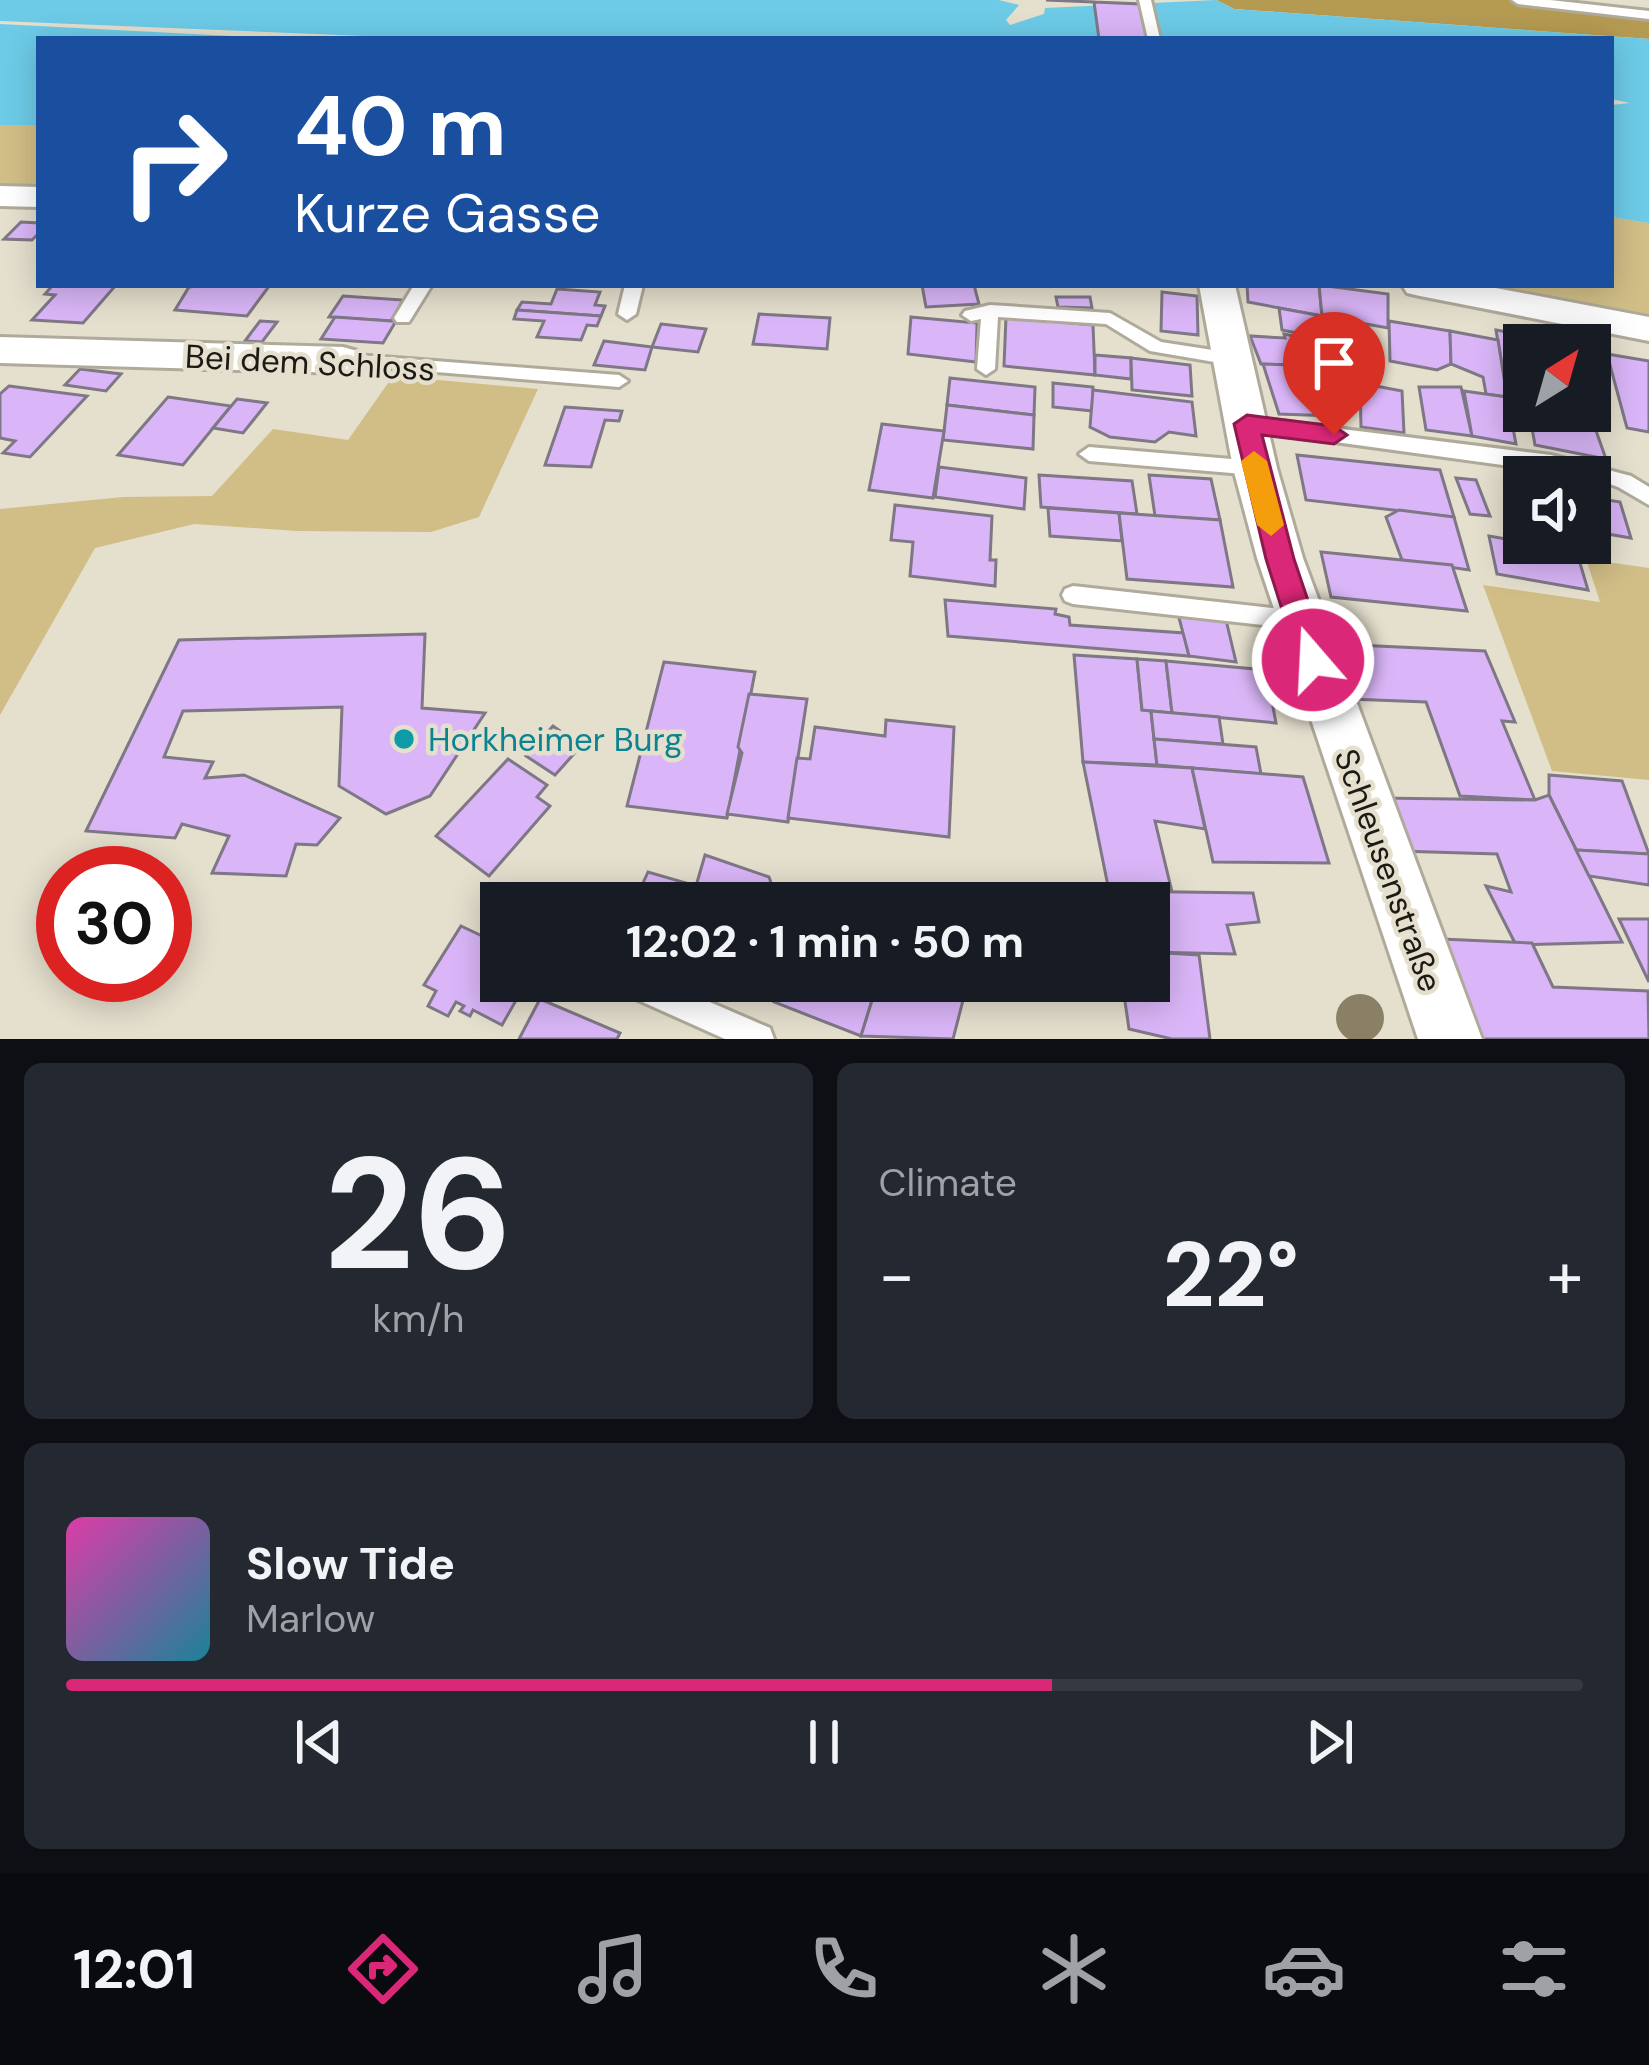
<!DOCTYPE html>
<html lang="en">
<head>
<meta charset="utf-8">
<style>
	:root { --surface:#171b24; --page:#242831; --text:#f1f3f6; --muted:#9ea1a6; --line:#363941; --accent:#db2777 }
	body { margin:0; font-family:"DM Sans",sans-serif; background:var(--page); color:var(--text); height:100vh; display:flex; flex-direction:column; font-size:45px; white-space:nowrap }
	* { box-sizing:border-box; margin:0 }
	p { font-size:39px; color:var(--muted) }
	.icon { flex:none; width:66px; height:66px; fill:none; stroke:currentColor; stroke-width:2; stroke-linecap:round; stroke-linejoin:round }
	.map { position:relative; height:1039px; overflow:hidden }
	.sheet { display:flex; flex-direction:column; gap:24px; padding:24px; background:#0d0f14; flex:1 }
	.sheet>* { flex:none }
	.guide { position:absolute; left:36px; top:36px; width:1578px; height:252px; border-radius:0px; box-shadow:0 6px 30px #0003; background:#1a4fa0; color:#fff; overflow:hidden }
	.needle { width:78px; rotate:37deg }
	.tools { position:absolute; left:1503px; top:324px; display:grid; gap:24px }
	.tools a { display:grid; place-items:center; width:108px; height:108px; border-radius:0px; background:var(--surface); box-shadow:0 6px 30px #0003; font-size:60px }
	.speed { position:absolute; left:36px; top:846px; display:flex; gap:24px; font-size:60px; font-weight:700; text-align:center }
	.speed>* { display:grid; place-content:center; width:156px; height:156px; border-radius:50%; background:var(--surface); box-shadow:0 6px 30px #0003; line-height:1 }
	.speed .limit { border:18px solid #d22; background:#fff; color:#111 }
	.pin { position:absolute; display:grid; place-items:center; width:102px; height:102px; color:#fff; margin:-123px -51px; border-radius:50% 50% 50% 0; rotate:-45deg; box-shadow:0 0 12px #0007 }
	.pin .icon { rotate:45deg }
	.me { position:absolute; width:132px; margin:-66px; rotate:341deg; stroke-linejoin:round; filter:drop-shadow(0 0 9px #0008) }
	.turn { display:flex; align-items:center; gap:42px; height:252px; padding:0 60px; font-size:54px }
	.turn .icon { width:156px; height:156px; stroke-width:2.5 }
	.turn b { display:block; font-size:84px; line-height:102px }
	.big { font-size:90px; font-weight:700; line-height:1.1 }
	.sheet .card { flex:1; display:flex; flex-direction:column; justify-content:center; gap:18px; min-width:0; padding:0 42px; border-radius:18px; background:var(--page) }
	.sheet .dial { align-items:center; gap:0 }
	.dial b { font-size:156px; line-height:1 }
	.song { display:flex; align-items:center; gap:36px }
	.cover { width:144px; height:144px; border-radius:18px; background:linear-gradient(135deg,hsl(320 70% 55%),hsl(190 70% 35%)) }
	.played { height:12px; border-radius:6px; background:linear-gradient(90deg,var(--accent) 65%,var(--line) 65%) }
	.keys { display:flex; justify-content:space-around; direction:ltr }
	.heat { display:flex; justify-content:space-between; align-items:center; font-size:66px; direction:ltr }
	.sheet .tiles { flex:1; display:grid; gap:24px; grid-template-columns:1fr 1fr }
	.card:last-child { grid-column:span 2 }
	.trip { position:absolute; left:480px; top:882px; width:690px; height:120px; border-radius:0px; background:var(--surface); box-shadow:0 6px 30px #0003; font-weight:700; line-height:120px; text-align:center }
	.tab-bar { display:flex; height:192px; justify-content:space-around; align-items:center; background:#090b0e; color:var(--muted) }
	.tab-bar .icon { width:84px; height:84px }
	.tab-bar .on { color:var(--accent) }
	.tab-bar b { font-size:54px; color:var(--text) }
	.map>svg:first-child { display:block }
</style>
</head>
<body>
<div class="map">
<svg width="1649" height="1039" viewBox="0 0 1649 1039">
	<rect width="100%" height="100%" fill="#e5dfce"/>
	<g fill="#d1be87">
		<rect x="0" y="125" width="39" height="59"/>
		<path d="M 1611,217 L 1649,223 L 1649,324 L 1442,285 L 1611,285 Z"/>
		<path d="M 393,376 L 538,389 L 479,517 L 431,532 L 297,531 L 194,524 L 95,548 L 0,715 L 0,509 L 123,497 L 212,496 L 273,429 L 348,440 Z"/>
		<path d="M 1586,559 L 1649,568 L 1649,780 L 1552,771 L 1483,585 L 1600,602 Z"/>
	</g>
	<path fill="#b59b52" d="M 1216,0 L 1545,0 L 1649,12 L 1649,39 L 1234,9 Z"/>
	<g fill="#6dcbe8">
		<path d="M 0,0 L 999,0 L 1019,5 L 1006,20 L 1010,25 L 1044,14 L 1045,8 L 1216,0 L 1234,9 L 1649,39 L 1649,223 L 1611,217 L 1611,105 L 1630,103 L 1611,99 L 1611,39 L 440,39 L 0,21 Z"/>
		<path d="M 0,24 L 288,39 L 39,39 L 39,125 L 0,125 Z"/>
	</g>
	<g fill="#dab6f8" stroke="#7e7785" stroke-width="3">
		<path d="M 1046,0 L 1141,4 L 1148,39 L 1099,39 L 1094,2 Z"/>
		<path d="M 21,222 L 39,223 L 39,233 L 32,240 L 4,239 Z"/>
		<path d="M 53,285 L 116,285 L 83,323 L 32,320 L 55,295 L 45,294 Z"/>
		<path d="M 208,285 L 270,285 L 247,316 L 175,310 L 189,287 Z"/>
		<path d="M 922,285 L 974,285 L 979,304 L 926,307 Z"/>
		<path d="M 1247,285 L 1319,285 L 1322,316 L 1248,302 Z"/>
		<path d="M 1319,285 L 1388,294 L 1388,328 L 1322,316 Z"/>
		<path d="M 557,289 L 600,292 L 595,305 L 605,306 L 601,316 L 517,310 L 522,302 L 551,304 Z"/>
		<path d="M 1162,292 L 1197,296 L 1198,335 L 1161,331 Z"/>
		<path d="M 343,296 L 403,300 L 391,321 L 329,317 Z"/>
		<path d="M 1056,297 L 1090,297 L 1092,308 L 1058,307 Z"/>
		<path d="M 1279,308 L 1322,316 L 1321,338 L 1282,330 Z"/>
		<path d="M 517,310 L 601,316 L 597,326 L 587,325 L 581,340 L 537,337 L 544,321 L 514,319 Z"/>
		<path d="M 759,314 L 830,318 L 827,349 L 753,344 Z"/>
		<path d="M 335,317 L 391,321 L 396,321 L 383,343 L 321,339 Z"/>
		<path d="M 911,317 L 977,323 L 976,362 L 908,354 Z"/>
		<path d="M 1006,317 L 1093,325 L 1095,375 L 1004,366 Z"/>
		<path d="M 260,321 L 277,322 L 262,342 L 245,341 Z"/>
		<path d="M 1389,321 L 1450,331 L 1451,364 L 1437,370 L 1390,361 Z"/>
		<path d="M 661,324 L 706,329 L 698,352 L 652,347 Z"/>
		<path d="M 1496,330 L 1556,341 L 1556,345 L 1524,345 L 1524,403 L 1508,402 Z"/>
		<path d="M 1450,331 L 1498,340 L 1507,397 L 1486,394 L 1483,377 L 1451,364 Z"/>
		<path d="M 1284,334 L 1308,339 L 1318,366 L 1261,364 L 1250,336 L 1285,338 Z"/>
		<path d="M 1321,338 L 1338,341 L 1344,371 L 1324,369 Z"/>
		<path d="M 604,341 L 652,347 L 645,370 L 594,365 Z"/>
		<path d="M 1607,354 L 1649,361 L 1649,432 L 1627,428 Z"/>
		<path d="M 1095,355 L 1131,358 L 1131,379 L 1095,375 Z"/>
		<path d="M 1131,358 L 1190,365 L 1192,396 L 1132,390 Z"/>
		<path d="M 1263,364 L 1318,366 L 1333,416 L 1279,414 Z"/>
		<path d="M 80,369 L 121,374 L 106,391 L 65,385 Z"/>
		<path d="M 950,378 L 1035,387 L 1034,415 L 947,405 Z"/>
		<path d="M 1053,383 L 1093,387 L 1093,411 L 1053,407 Z"/>
		<path d="M 1360,383 L 1402,391 L 1404,433 L 1361,427 Z"/>
		<path d="M 9,386 L 87,396 L 30,457 L 3,453 L 15,441 L 0,438 L 0,394 Z"/>
		<path d="M 1419,387 L 1461,387 L 1472,436 L 1426,430 Z"/>
		<path d="M 1093,390 L 1192,402 L 1196,436 L 1169,432 L 1155,442 L 1110,437 L 1090,427 Z"/>
		<path d="M 1464,391 L 1507,397 L 1516,444 L 1472,436 Z"/>
		<path d="M 168,397 L 231,406 L 183,465 L 118,455 Z"/>
		<path d="M 237,399 L 267,403 L 243,433 L 213,428 Z"/>
		<path d="M 947,405 L 1034,415 L 1033,449 L 943,440 Z"/>
		<path d="M 565,407 L 622,411 L 619,421 L 605,420 L 591,467 L 545,465 Z"/>
		<path d="M 1529,411 L 1589,411 L 1606,459 L 1535,445 Z"/>
		<path d="M 882,424 L 944,431 L 933,498 L 869,490 Z"/>
		<path d="M 1297,455 L 1440,470 L 1454,517 L 1306,500 Z"/>
		<path d="M 939,467 L 1026,478 L 1024,509 L 935,497 Z"/>
		<path d="M 1039,475 L 1132,481 L 1137,514 L 1041,507 Z"/>
		<path d="M 1149,475 L 1211,479 L 1220,520 L 1155,516 Z"/>
		<path d="M 1456,478 L 1476,480 L 1490,516 L 1470,514 Z"/>
		<path d="M 1508,485 L 1524,487 L 1524,525 L 1517,525 Z"/>
		<path d="M 1590,497 L 1620,502 L 1631,538 L 1590,531 Z"/>
		<path d="M 895,505 L 992,516 L 990,560 L 996,560 L 995,586 L 910,576 L 913,542 L 891,540 Z"/>
		<path d="M 1048,508 L 1119,513 L 1122,541 L 1050,536 Z"/>
		<path d="M 1399,510 L 1454,517 L 1469,570 L 1402,560 L 1386,517 Z"/>
		<path d="M 1119,513 L 1220,520 L 1233,587 L 1127,579 Z"/>
		<path d="M 1489,536 L 1557,548 L 1557,543 L 1574,543 L 1588,590 L 1497,574 Z"/>
		<path d="M 1321,552 L 1452,565 L 1467,611 L 1331,597 Z"/>
		<path d="M 945,600 L 1056,609 L 1055,614 L 1069,617 L 1070,625 L 1184,633 L 1189,656 L 948,636 Z"/>
		<path d="M 1178,614 L 1226,620 L 1236,662 L 1189,656 Z"/>
		<path d="M 425,634 L 422,708 L 485,713 L 430,796 L 386,814 L 339,786 L 342,707 L 183,711 L 164,757 L 213,762 L 205,778 L 244,775 L 340,818 L 317,845 L 296,844 L 286,876 L 212,873 L 229,836 L 182,824 L 175,838 L 86,831 L 179,640 Z"/>
		<path d="M 1334,644 L 1485,651 L 1515,722 L 1502,721 L 1535,800 L 1460,796 L 1426,702 L 1350,699 Z"/>
		<path d="M 1074,655 L 1137,659 L 1142,710 L 1151,711 L 1157,765 L 1083,762 Z"/>
		<path d="M 1137,659 L 1166,661 L 1172,713 L 1142,710 Z"/>
		<path d="M 1166,661 L 1266,670 L 1276,723 L 1172,713 Z"/>
		<path d="M 664,662 L 755,672 L 727,818 L 627,806 Z"/>
		<path d="M 749,694 L 807,699 L 788,822 L 727,814 L 742,753 L 738,747 Z"/>
		<path d="M 1151,711 L 1219,717 L 1223,744 L 1154,739 Z"/>
		<path d="M 886,720 L 954,727 L 949,837 L 788,818 L 797,758 L 810,759 L 815,727 L 885,736 Z"/>
		<path d="M 553,726 L 581,746 L 555,775 L 526,756 Z"/>
		<path d="M 1154,739 L 1256,747 L 1261,774 L 1157,765 Z"/>
		<path d="M 508,759 L 547,785 L 537,797 L 550,806 L 489,876 L 436,836 Z"/>
		<path d="M 1083,762 L 1192,768 L 1205,829 L 1155,821 L 1172,892 L 1109,891 Z"/>
		<path d="M 1192,768 L 1303,777 L 1329,863 L 1213,862 Z"/>
		<path d="M 1549,775 L 1622,781 L 1649,854 L 1576,850 L 1549,795 Z"/>
		<path d="M 1549,795 L 1622,942 L 1516,945 L 1486,886 L 1511,892 L 1497,854 L 1398,851 L 1380,798 L 1535,800 Z"/>
		<path d="M 1576,850 L 1649,854 L 1649,885 L 1589,876 Z"/>
		<path d="M 705,855 L 769,877 L 778,903 L 634,903 L 648,872 L 696,886 Z"/>
		<path d="M 1109,891 L 1253,893 L 1259,922 L 1227,925 L 1235,954 L 1149,952 L 1149,903 L 1112,903 Z"/>
		<path d="M 1619,919 L 1649,919 L 1649,982 Z"/>
		<path d="M 461,926 L 501,945 L 501,981 L 527,981 L 502,1025 L 473,1010 L 470,1016 L 460,1011 L 464,1006 L 456,1002 L 448,1016 L 428,1006 L 436,991 L 424,985 Z"/>
		<path d="M 1441,939 L 1532,943 L 1553,987 L 1648,991 L 1649,1039 L 1477,1039 Z"/>
		<path d="M 1149,952 L 1199,955 L 1210,1039 L 1172,1039 L 1129,1029 L 1122,981 L 1149,981 Z"/>
		<path d="M 782,981 L 878,981 L 861,1036 L 774,1002 Z"/>
		<path d="M 878,981 L 968,981 L 953,1039 L 861,1036 Z"/>
		<path d="M 540,999 L 620,1033 L 617,1039 L 519,1039 Z"/>
	</g>
	<g fill="none" stroke-linecap="round" stroke-linejoin="round">
		<defs>
			<g id="lane">
				<path d="M 1139,0 L 1151,0 L 1160,39 L 1148,39 Z"/>
				<path d="M 1512,0 L 1550,0 L 1649,11 L 1649,19 L 1518,4 Z"/>
				<path d="M 414,285 L 432,285 L 409,322 L 397,322 L 394,318 Z"/>
				<path d="M 625,285 L 643,285 L 636,314 L 627,320 L 618,314 Z"/>
				<path d="M 990,305 L 1110,313 L 1161,342 L 1232,353 L 1241,359 L 1232,365 L 1150,351 L 1106,324 L 998,317 L 995,369 L 986,375 L 977,369 L 981,319 L 971,321 L 962,315 L 965,311 Z"/>
				<path d="M 343,354 L 619,375 L 628,381 L 619,387 L 337,364 L 334,360 Z"/>
				<path d="M 1247,417 L 1551,455 L 1631,476 L 1649,487 L 1649,505 L 1618,487 L 1590,477 L 1240,429 L 1237,424 Z"/>
				<path d="M 1089,447 L 1255,461 L 1265,468 L 1255,475 L 1089,461 L 1079,454 Z"/>
				<path d="M 1073,586 L 1299,611 L 1307,613 L 1310,620 L 1307,627 L 1299,629 L 1073,604 L 1065,601 L 1062,595 L 1065,589 Z"/>
				<path d="M 614,981 L 661,981 L 770,1028 L 774,1039 L 725,1039 L 618,991 Z"/>
			</g>
			<g id="street">
				<path d="M 0,186 L 39,187 L 39,207 L 0,206 Z"/>
				<path d="M 1199,285 L 1235,285 L 1277,468 L 1303,558 L 1482,1039 L 1418,1039 L 1257,558 L 1233,468 Z"/>
				<path d="M 1402,285 L 1480,285 L 1649,317 L 1649,341 L 1420,296 L 1407,293 Z"/>
				<path d="M 0,337 L 343,347 L 357,351 L 363,360 L 357,369 L 343,373 L 0,363 Z"/>
			</g>
		</defs>
		<use href="#lane" stroke="#b0aa9a" stroke-width="6"/>
		<use href="#street" stroke="#b0aa9a" stroke-width="6"/>
		<use href="#lane" fill="#fff" fill-rule="evenodd"/>
		<use href="#street" fill="#fff" fill-rule="evenodd"/>
	</g>
	<circle fill="#898066" cx="1360" cy="1018" r="24"/>
	<path fill="#db2777" stroke="#8e194d" stroke-width="3" d="M 1247,415 L 1334,426 L 1347,435 L 1334,444 L 1262,435 L 1294,559 L 1328,660 L 1324,669 L 1313,673 L 1302,669 L 1298,660 L 1266,559 L 1234,424 Z"/>
	<path fill="#f59e0b" d="M 1254,451 L 1267,461 L 1284,525 L 1271,536 L 1257,525 L 1241,461 Z"/>
	<circle fill="#0f9aa8" stroke="#e5dfce" stroke-width="4.5" cx="404" cy="739" r="12"/>
	<g text-anchor="middle" stroke-width="9" stroke-linejoin="round" paint-order="stroke">
		<g font-size="33" fill="#1c1a14" stroke="#e5dfce">
			<text transform="translate(310 362) rotate(3)" y="12">Bei dem Schloss</text>
			<text transform="translate(1389 870) rotate(70)" y="12">Schleusenstraße</text>
		</g>
		<g font-size="33" fill="#0d838f" stroke="#e5dfce" text-anchor="start">
			<text x="428" y="751">Horkheimer Burg</text>
		</g>
	</g>
</svg>
<div class="tools">
<a><svg class="needle" viewBox="-14 -14 28 28"><path d="M0-13l5 13h-10z" fill="#e53935"/><path d="M0 13l5-13h-10z" fill="#9ea1a6"/></svg></a>
<a><svg class="icon" aria-label="sound" viewBox="0 0 24 24"><path d="M4 9h4l5-4v14l-5-4H4zM17 9q2 3 0 6"/></svg></a>
</div>
<div class="speed"><div class="limit">30</div></div>
<div class="pin" style="left:1334px;top:435px;background:#d93025"><svg class="icon" aria-label="arrive" viewBox="0 0 24 24"><path d="M6 21V4h12l-3 4 3 4H6"/></svg></div>
<svg class="me" style="left:1313px;top:660px" viewBox="-20 -20 40 40"><circle r="17" fill="#db2777" stroke="#fff" stroke-width="3"/><path d="M0-11L8 9 0 5-8 9z" fill="#fff"/></svg>
<div class="trip">12:02 · 1 min · 50 m</div>
<div class="guide">
<div class="turn"><svg class="icon" aria-label="right" viewBox="0 0 24 24"><path d="M7 20v-9h11M14 6l5 5-5 5"/></svg><div><b>40 m</b>Kurze Gasse</div></div>
</div>
</div>
<section class="sheet">
<div class="tiles">
<div class="card dial"><b>26</b><p>km/h</p></div>
<div class="card"><p>Climate</p>
<div class="heat"><a>−</a><b class="big">22°</b><a>+</a></div>
</div>
<div class="card">
<div class="song"><i class="cover"></i><div><b>Slow Tide</b><p>Marlow</p></div></div>
<div class="played"></div>
<div class="keys"><svg class="icon" aria-label="previous" viewBox="0 0 24 24"><path d="M18 5L8 12l10 7zM5 5v14"/></svg><svg class="icon" aria-label="pause" viewBox="0 0 24 24"><path d="M8 5v14M16 5v14"/></svg><svg class="icon" aria-label="next" viewBox="0 0 24 24"><path d="M6 5l10 7-10 7zM19 5v14"/></svg></div>
</div>
</div>
</section>
<nav class="tab-bar">
<b>12:01</b>
<svg class="icon on" aria-label="directions" viewBox="0 0 24 24"><path d="M12 3l9 9-9 9-9-9zM9 14v-3h6M13 9l2 2-2 2"/></svg>
<svg class="icon" aria-label="music" viewBox="0 0 24 24"><path d="M9 18V5l10-2v13"/><circle cx="6" cy="18" r="3"/><circle cx="16" cy="16" r="3"/></svg>
<svg class="icon" aria-label="phone" viewBox="0 0 24 24"><path d="M5 4h4l2 5-3 2q2 4 5 5l2-3 5 2v4C11 20 4 13 5 4z"/></svg>
<svg class="icon" aria-label="climate" viewBox="0 0 24 24"><path d="M12 3v18M4 7l16 10M4 17L20 7"/></svg>
<svg class="icon" aria-label="car" viewBox="0 0 24 24"><path d="M5 17H2v-5l4-1 3-4h7l3 4 3 1v5h-3M9 17h6M6 11h13"/><circle cx="7" cy="17" r="2"/><circle cx="17" cy="17" r="2"/></svg>
<svg class="icon" aria-label="filters" viewBox="0 0 24 24"><path d="M4 7h16M4 17h16"/><circle cx="9" cy="7" r="2"/><circle cx="15" cy="17" r="2"/></svg>
</nav>
</body>
</html>
